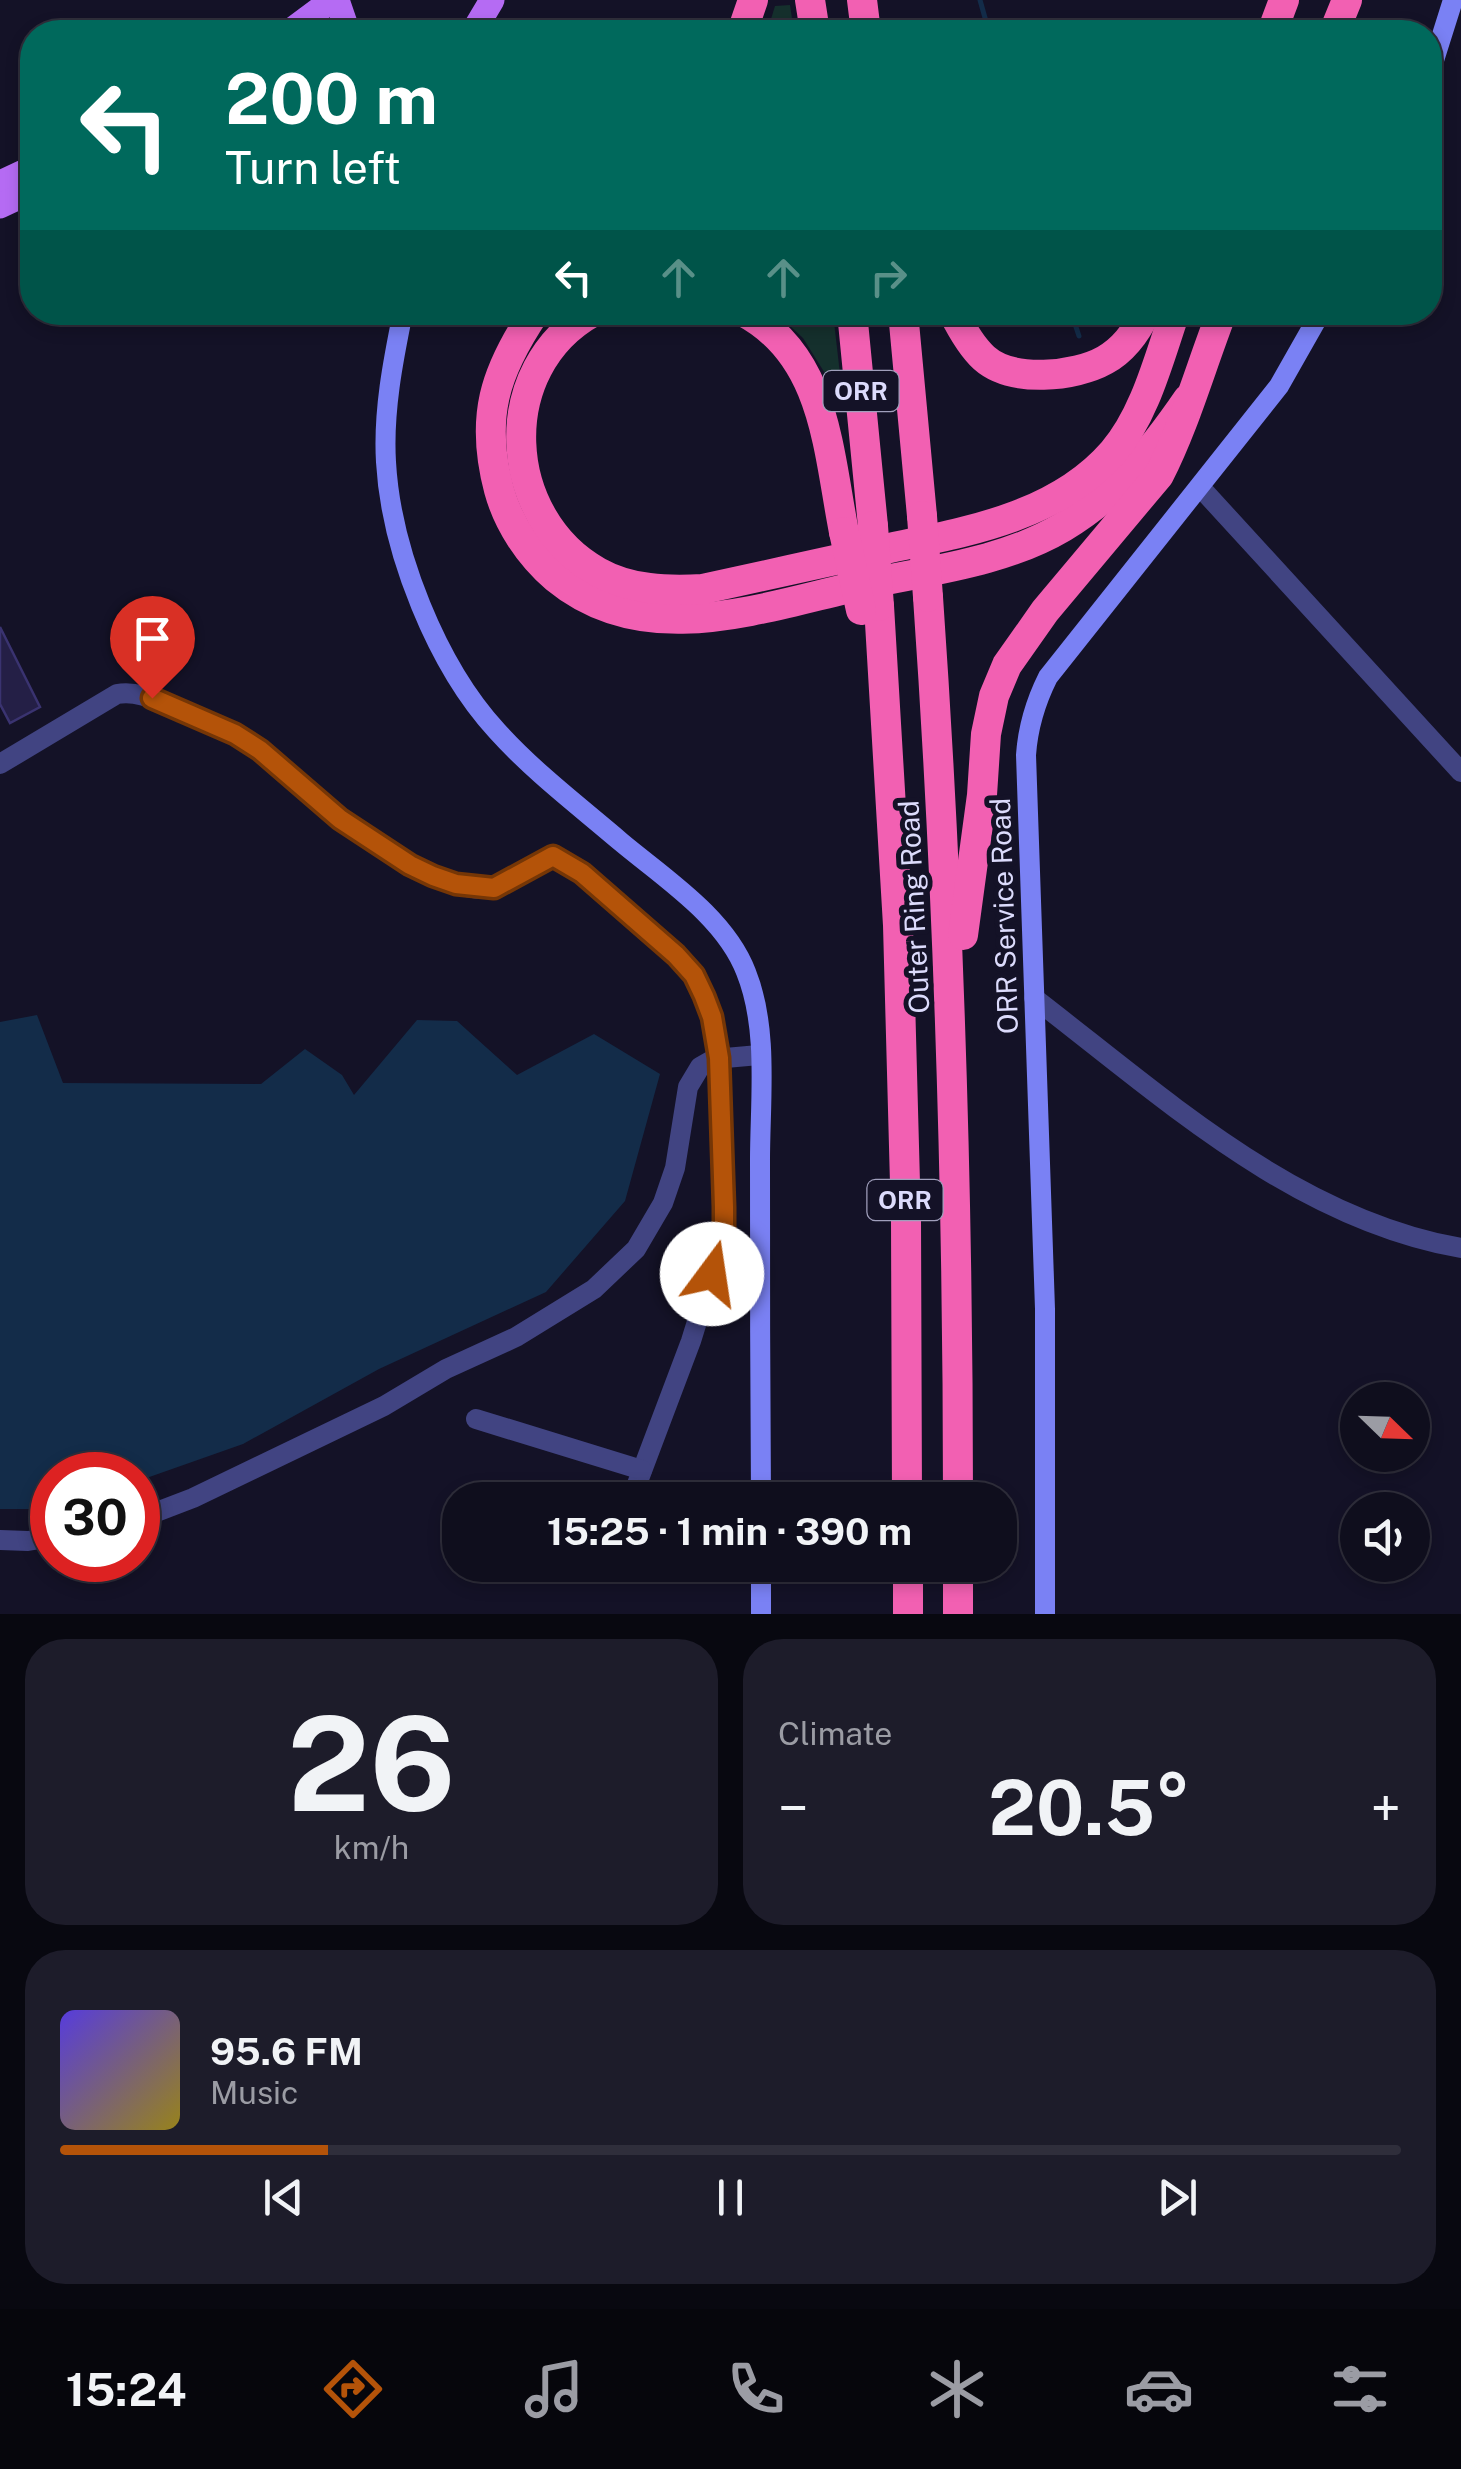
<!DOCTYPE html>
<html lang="en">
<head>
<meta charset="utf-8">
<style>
	:root { --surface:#0f0e1d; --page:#1d1c2a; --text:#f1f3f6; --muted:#9b9ca4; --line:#2f2e3b; --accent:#b45309 }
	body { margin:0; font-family:"Public Sans",sans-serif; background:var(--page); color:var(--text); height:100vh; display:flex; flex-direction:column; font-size:38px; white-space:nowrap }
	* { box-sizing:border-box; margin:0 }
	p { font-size:32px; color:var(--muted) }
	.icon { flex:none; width:55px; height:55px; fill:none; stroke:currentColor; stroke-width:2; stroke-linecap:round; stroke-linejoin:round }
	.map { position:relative; height:1614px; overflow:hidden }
	.panel { display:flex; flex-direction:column; gap:25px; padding:25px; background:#080810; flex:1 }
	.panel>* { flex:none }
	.banner { position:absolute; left:20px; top:20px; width:1422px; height:305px; border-radius:40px; box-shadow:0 5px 15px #0003,0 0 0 2px var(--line); background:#00695c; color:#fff; overflow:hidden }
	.needle { width:65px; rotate:113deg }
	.tools { position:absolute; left:1340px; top:1382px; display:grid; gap:20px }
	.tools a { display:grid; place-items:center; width:90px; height:90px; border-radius:50%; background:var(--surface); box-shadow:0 5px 15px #0003,0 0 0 2px var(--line); font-size:50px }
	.speed { position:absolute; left:30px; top:1452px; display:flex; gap:20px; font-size:50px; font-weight:700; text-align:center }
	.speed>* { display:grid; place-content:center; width:130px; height:130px; border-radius:50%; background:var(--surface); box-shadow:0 5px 15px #0003,0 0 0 2px var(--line); line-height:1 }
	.speed .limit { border:15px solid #d22; background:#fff; color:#111 }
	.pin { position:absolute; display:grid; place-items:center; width:85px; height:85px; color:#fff; margin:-102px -42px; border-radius:50% 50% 50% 0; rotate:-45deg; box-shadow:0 0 10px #0007 }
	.pin .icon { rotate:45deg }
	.me { position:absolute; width:110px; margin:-55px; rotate:14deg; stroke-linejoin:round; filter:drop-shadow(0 0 8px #0008) }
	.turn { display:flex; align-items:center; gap:35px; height:210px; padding:0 40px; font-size:45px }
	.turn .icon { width:130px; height:130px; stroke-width:2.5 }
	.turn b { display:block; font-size:70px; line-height:85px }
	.lanes { display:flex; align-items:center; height:95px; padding:0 40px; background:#0003; justify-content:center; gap:50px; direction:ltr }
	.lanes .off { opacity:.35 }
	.big { font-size:75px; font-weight:700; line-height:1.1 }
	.panel .tile { flex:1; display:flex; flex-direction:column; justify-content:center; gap:15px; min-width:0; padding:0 35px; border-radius:40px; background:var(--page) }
	.panel .dial { align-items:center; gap:0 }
	.dial b { font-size:130px; line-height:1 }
	.song { display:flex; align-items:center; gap:30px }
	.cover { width:120px; height:120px; border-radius:15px; background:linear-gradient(135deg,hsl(250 70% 55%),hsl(50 70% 35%)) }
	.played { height:10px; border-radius:5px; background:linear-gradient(90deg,var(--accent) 20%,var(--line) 20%) }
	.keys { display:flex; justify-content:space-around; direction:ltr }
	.heat { display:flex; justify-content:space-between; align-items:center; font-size:55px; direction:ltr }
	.panel .tiles { flex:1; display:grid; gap:25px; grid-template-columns:1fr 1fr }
	.tile:last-child { grid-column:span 2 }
	.trip { position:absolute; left:442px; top:1482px; width:575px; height:100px; border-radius:40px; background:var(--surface); box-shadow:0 5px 15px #0003,0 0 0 2px var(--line); font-weight:700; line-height:100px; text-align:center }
	.tab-bar { display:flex; height:160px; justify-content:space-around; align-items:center; background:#06060c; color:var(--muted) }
	.tab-bar .icon { width:70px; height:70px }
	.tab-bar .selected { color:var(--accent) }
	.tab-bar b { font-size:45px; color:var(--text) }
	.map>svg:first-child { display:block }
</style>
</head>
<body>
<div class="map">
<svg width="1461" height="1614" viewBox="0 0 1461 1614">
	<rect width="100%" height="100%" fill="#141227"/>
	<g fill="#15302d">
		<path d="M 790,5 L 794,32 L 767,32 L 775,6 Z"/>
		<path d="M 776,313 L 833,313 L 840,374 L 826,375 L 803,338 Z"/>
	</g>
	<path fill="#132c49" d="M 37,1015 L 63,1083 L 261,1084 L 305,1049 L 342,1075 L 354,1095 L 417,1020 L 457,1021 L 517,1075 L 594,1034 L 660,1074 L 625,1201 L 546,1292 L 379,1369 L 243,1444 L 138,1481 L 138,1475 L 52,1475 L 52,1509 L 0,1509 L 0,1022 Z"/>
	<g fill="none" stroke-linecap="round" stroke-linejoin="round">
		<g stroke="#132c49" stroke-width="5">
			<path d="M 980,0 L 989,32"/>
			<path d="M 1071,312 L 1079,336"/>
		</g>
	</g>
	<path fill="#241f46" stroke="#3a3370" stroke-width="2.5" d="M 0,627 L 40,707 L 10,723 L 0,704 Z"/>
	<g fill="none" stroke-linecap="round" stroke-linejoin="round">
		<g stroke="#414482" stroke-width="20">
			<path d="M 1201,488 L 1461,772"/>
			<path d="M 0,764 L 117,694 C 138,690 157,701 176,709 C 204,721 234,731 259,749 C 289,769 312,797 341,820 C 375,846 447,896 493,888 C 516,884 531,862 553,856 L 582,873 L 676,955 L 694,975 L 712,1017 L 719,1059 L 723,1238 L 691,1341 L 631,1500"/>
			<path d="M 1034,998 C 1163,1097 1295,1219 1461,1248"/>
			<path d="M 476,1419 L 642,1470"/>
			<path d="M 138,1519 L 193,1498 L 384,1406 L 446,1369 L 516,1337 L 594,1289 L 636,1249 L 663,1203 L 675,1168 L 688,1087 L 700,1067 L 714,1059 L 759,1055"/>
			<path d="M 0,1540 L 28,1541 L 52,1537"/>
		</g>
		<g stroke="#7a81f4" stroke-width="20">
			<path d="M 1430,73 L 1453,0"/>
			<path d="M 403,312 C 393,361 383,412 386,462 C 391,551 437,666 497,731 C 534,772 579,806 621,842 C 664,878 725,917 746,972 C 769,1029 760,1100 760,1160 C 760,1273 760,1387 761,1500"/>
			<path d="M 761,1565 L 761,1614"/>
			<path d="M 1045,1614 L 1045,1309 L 1026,755 C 1028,726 1035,703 1048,677 L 1279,386 L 1321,312"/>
		</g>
		<g stroke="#b56bf3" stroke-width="25">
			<path d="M 337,0 L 348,32"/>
			<path d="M 289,32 L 332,0"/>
			<path d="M 473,32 L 492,0"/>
			<path d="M 0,183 L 32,168"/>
			<path d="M 0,206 L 32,191"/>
		</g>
		<g stroke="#f260b2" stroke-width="30">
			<path d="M 810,0 L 815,32"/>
			<path d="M 862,0 L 866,32"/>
			<path d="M 742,32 L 753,0"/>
			<path d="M 1272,32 L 1284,0"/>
			<path d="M 1334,32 L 1347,0"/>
			<path d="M 535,312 C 494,373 480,418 499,490 C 508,523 529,555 556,578 C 647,653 765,606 867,584 C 932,570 1004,562 1063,527 C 1117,495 1153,450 1188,399"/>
			<path d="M 593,312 C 492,368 501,518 598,572 C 630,590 667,591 703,589 C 761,576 818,564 876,551 C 958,533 1054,520 1113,452 C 1145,415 1159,358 1175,312"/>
			<path d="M 744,312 C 826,356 828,451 844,532"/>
			<path d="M 852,312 L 873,526"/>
			<path d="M 903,312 L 922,516"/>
			<path d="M 953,312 C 961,328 971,346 984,358 C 1012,383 1075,377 1105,360 C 1123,350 1137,331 1146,312"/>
			<path d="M 928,597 C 949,898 958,1198 958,1500"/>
			<path d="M 879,606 L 898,925 L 906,1220 L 907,1500"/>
			<path d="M 963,935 L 982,795 L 986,734 L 994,696 L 1007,665 L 1045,611 L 1159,475 C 1185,424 1201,366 1222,312"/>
			<path d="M 908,1565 L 908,1614"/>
			<path d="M 958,1565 L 958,1614"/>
		</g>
		<g stroke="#f260b2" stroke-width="30">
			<path d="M 922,516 L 928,597"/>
			<path d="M 873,526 L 879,606"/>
			<path d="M 844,532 L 861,610"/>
		</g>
	</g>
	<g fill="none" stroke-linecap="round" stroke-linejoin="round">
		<defs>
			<path id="route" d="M 152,698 L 235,734 L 260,750 L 340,819 L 410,865 L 433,876 L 456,884 L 494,888 L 553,856 L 582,873 L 676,955 L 694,975 L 704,996 L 712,1017 L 719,1058 L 724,1207 L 724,1238 L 712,1274"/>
		</defs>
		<use href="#route" stroke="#753606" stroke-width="25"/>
		<use href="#route" stroke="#b45309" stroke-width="18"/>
	</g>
	<g text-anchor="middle" stroke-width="10" stroke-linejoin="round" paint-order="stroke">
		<g fill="#141227" stroke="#a09fbc" stroke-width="2.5">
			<rect x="823.5" y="371" width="75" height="40" rx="8"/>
			<rect x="867.5" y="1180" width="75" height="40" rx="8"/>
		</g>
		<g font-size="25" font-weight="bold" fill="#dcdbfc">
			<text x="861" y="400">ORR</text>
			<text x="905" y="1209">ORR</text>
		</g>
		<g font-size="28" fill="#dcdbfc" stroke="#141227">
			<text transform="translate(914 907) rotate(-93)" y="10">Outer Ring Road</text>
			<text transform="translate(1004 916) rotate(-92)" y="10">ORR Service Road</text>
		</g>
	</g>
</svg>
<div class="tools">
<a><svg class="needle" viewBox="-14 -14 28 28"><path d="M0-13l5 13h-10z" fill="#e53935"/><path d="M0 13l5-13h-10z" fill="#9b9ca4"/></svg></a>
<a><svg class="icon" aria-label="sound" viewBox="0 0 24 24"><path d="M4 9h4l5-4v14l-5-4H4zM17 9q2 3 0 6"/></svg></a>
</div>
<div class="speed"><div class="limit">30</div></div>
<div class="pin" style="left:152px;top:698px;background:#d93025"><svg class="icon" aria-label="arrive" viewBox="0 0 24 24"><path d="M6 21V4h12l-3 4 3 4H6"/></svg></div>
<svg class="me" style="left:712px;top:1274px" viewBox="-20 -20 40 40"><circle r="19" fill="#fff"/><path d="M0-13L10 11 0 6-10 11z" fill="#b45309"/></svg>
<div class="trip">15:25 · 1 min · 390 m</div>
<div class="banner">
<div class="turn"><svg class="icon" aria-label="left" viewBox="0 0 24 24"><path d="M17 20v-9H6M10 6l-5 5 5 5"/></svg><div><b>200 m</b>Turn left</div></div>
<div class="lanes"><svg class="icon" aria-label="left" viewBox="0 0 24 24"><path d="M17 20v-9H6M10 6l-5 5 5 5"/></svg><svg class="icon off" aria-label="ahead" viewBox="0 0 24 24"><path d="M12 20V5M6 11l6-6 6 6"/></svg><svg class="icon off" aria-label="ahead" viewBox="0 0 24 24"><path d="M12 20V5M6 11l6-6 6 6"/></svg><svg class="icon off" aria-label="right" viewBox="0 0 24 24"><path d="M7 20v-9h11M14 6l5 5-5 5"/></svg></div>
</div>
</div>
<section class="panel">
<div class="tiles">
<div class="tile dial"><b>26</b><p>km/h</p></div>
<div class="tile"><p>Climate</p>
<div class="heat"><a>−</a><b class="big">20.5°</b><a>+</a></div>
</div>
<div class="tile">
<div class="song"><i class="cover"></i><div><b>95.6 FM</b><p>Music</p></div></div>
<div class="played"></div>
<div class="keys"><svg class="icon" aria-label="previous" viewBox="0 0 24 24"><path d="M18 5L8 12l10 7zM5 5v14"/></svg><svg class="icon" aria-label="pause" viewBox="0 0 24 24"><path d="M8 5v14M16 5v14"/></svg><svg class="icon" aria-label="next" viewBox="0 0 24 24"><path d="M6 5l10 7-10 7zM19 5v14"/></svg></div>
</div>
</div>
</section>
<nav class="tab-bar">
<b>15:24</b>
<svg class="icon selected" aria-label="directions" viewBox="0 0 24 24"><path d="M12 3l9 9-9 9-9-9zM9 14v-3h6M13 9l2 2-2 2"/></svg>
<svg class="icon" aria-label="music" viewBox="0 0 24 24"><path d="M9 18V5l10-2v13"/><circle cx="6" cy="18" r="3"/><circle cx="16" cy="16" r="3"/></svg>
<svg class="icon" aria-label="phone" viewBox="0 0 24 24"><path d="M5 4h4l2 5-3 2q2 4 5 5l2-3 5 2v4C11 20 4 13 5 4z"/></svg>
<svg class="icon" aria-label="climate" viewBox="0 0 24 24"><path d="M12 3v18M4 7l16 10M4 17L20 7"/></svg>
<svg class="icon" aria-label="car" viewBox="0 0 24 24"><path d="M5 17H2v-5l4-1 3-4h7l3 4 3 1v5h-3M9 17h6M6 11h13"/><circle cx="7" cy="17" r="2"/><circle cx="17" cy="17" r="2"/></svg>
<svg class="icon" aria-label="filters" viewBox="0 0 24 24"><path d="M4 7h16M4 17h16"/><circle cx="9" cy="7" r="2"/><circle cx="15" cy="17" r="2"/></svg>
</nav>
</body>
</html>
